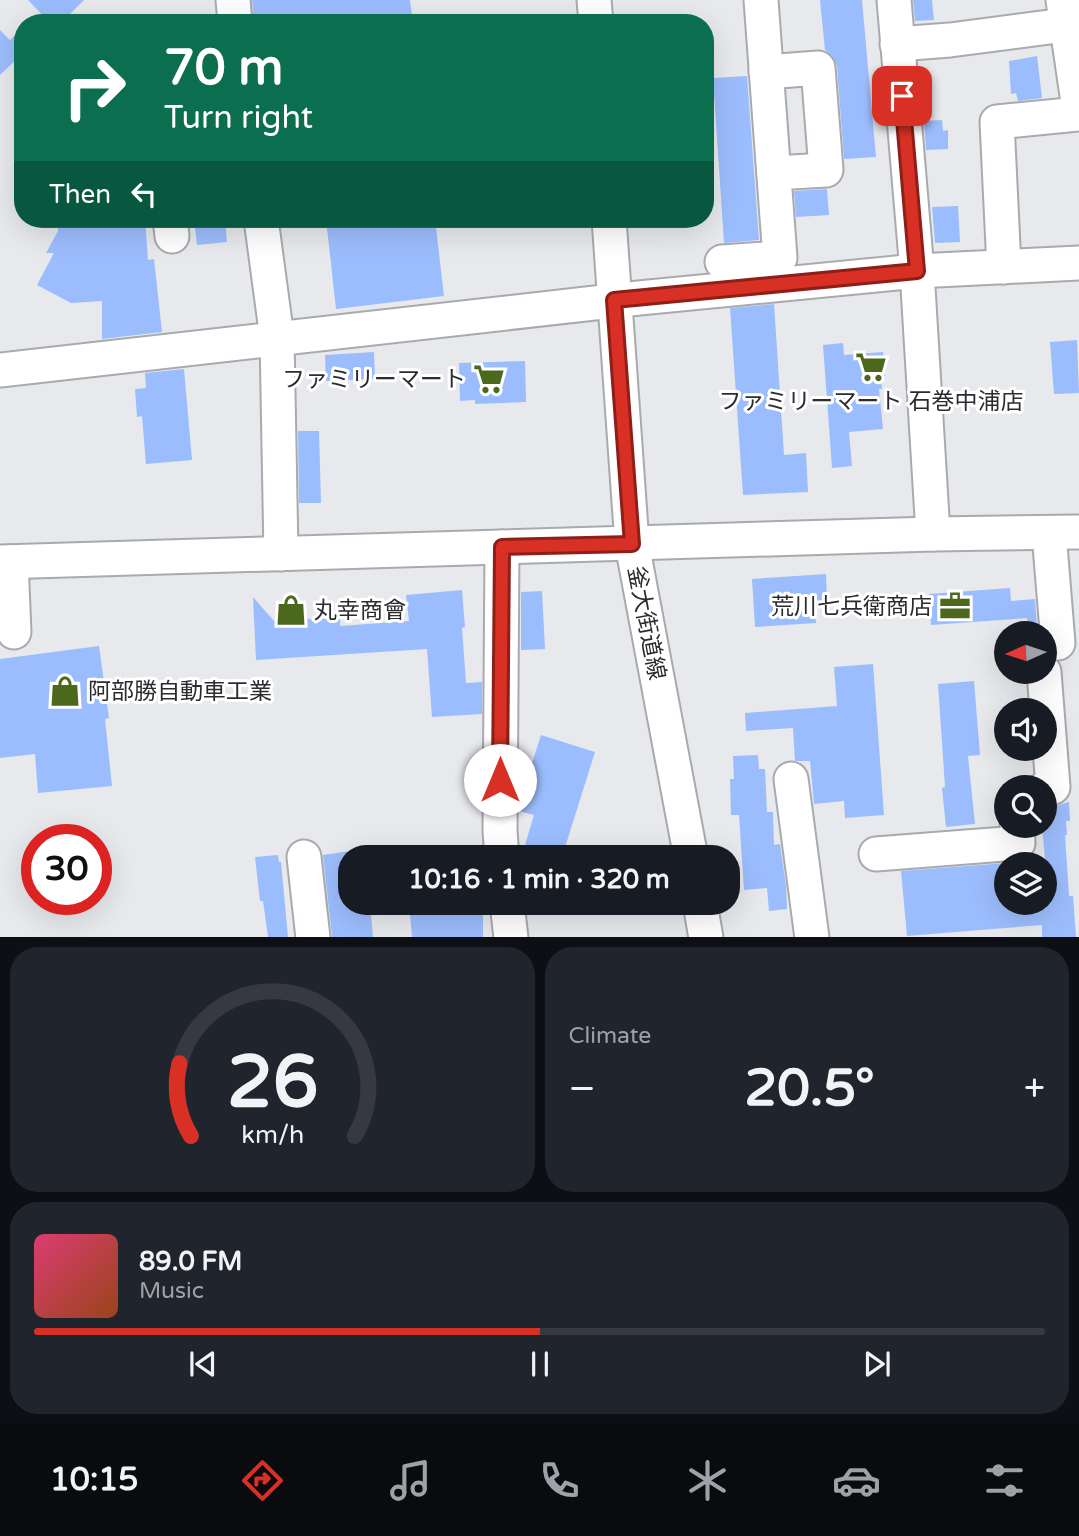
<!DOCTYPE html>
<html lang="en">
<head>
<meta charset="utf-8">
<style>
	:root { --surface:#171b24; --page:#20242c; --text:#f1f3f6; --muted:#9ea1a6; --line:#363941; --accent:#d93025 }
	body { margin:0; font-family:"Varela Round","Noto Sans JP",sans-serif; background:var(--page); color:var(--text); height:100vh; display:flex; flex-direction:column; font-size:26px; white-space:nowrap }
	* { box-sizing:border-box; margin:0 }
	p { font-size:23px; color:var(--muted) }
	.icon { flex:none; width:38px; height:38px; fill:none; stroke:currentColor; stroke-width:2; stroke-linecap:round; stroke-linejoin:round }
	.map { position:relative; height:937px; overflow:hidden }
	.details { display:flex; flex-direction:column; gap:10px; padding:10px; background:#0d0f14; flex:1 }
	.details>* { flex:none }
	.top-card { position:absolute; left:14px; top:14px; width:700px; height:214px; border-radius:28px; box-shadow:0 7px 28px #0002; background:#0b6e4f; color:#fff; overflow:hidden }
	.needle { width:46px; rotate:267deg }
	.buttons { position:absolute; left:994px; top:621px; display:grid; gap:14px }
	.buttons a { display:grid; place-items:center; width:63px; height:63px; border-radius:50%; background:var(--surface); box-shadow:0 7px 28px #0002; font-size:35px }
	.speed { position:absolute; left:21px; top:824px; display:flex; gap:14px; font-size:35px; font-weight:700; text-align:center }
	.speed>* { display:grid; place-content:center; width:91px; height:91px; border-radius:50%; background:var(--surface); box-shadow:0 7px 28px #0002; line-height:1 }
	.speed .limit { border:10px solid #d22; background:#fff; color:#111 }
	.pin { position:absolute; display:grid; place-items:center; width:60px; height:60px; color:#fff; margin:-30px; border-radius:14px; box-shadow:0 4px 10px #0006 }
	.me { position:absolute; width:77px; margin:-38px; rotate:0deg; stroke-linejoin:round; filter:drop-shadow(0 0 5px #0008) }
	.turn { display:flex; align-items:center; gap:24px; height:147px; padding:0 35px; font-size:32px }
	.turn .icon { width:91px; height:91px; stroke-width:2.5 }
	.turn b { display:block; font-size:49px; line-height:60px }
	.then { display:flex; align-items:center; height:66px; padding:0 35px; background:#0003; gap:14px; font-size:26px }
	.big { font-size:52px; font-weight:700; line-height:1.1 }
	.details .tile { flex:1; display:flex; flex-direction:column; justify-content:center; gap:10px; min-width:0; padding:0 24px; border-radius:28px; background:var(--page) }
	.details .dial { align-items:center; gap:0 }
	.dial svg { height:182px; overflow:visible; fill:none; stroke:var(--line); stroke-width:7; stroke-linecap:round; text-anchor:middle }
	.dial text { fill:var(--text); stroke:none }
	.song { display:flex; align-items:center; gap:21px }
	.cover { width:84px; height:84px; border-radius:10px; background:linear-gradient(135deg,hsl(340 70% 55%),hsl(20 70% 35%)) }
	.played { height:7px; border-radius:4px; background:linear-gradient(90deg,var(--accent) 50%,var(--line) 50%) }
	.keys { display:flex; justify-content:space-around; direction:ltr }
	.heat { display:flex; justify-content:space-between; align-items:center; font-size:38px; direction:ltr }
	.details .tiles { flex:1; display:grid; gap:10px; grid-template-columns:1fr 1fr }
	.tile:last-child { grid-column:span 2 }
	.trip { position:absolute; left:338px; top:845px; width:402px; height:70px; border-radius:28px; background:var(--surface); box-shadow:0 7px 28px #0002; font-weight:700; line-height:70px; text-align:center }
	.tabs { display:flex; height:112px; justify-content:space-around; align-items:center; background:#090b0e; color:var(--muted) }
	.tabs .icon { width:49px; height:49px }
	.tabs .current { color:var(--accent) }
	.tabs b { font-size:32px; color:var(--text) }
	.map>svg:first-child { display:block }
</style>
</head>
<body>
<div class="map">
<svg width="1079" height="938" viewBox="0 0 1079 938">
	<rect width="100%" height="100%" fill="#e7e9ed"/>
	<g fill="#9cbdfd">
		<path d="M 28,0 L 84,0 L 61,23 L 50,23 Z"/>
		<path d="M 252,0 L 410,0 L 413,23 L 254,23 Z"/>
		<path d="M 820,0 L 862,0 L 876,157 L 844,159 L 837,66 L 833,57 L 825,50 Z"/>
		<path d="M 913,0 L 932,0 L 934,20 L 915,21 Z"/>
		<path d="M 23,27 L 23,53 L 0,75 L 0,30 L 10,40 Z"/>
		<path d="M 1037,56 L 1042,98 L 1018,101 L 1016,93 L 1011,94 L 1009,61 Z"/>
		<path d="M 747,76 L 759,240 L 724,243 L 713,78 Z"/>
		<path d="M 942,120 L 943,131 L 948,130 L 948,149 L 926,150 L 924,121 Z"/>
		<path d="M 827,189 L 829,215 L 796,217 L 794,191 Z"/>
		<path d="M 958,206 L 960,242 L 935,243 L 932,207 Z"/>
		<path d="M 57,219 L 145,219 L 148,260 L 154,259 L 162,332 L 102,339 L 102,301 L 71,303 L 37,285 L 54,253 L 46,253 L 58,231 Z"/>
		<path d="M 194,219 L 225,219 L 227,242 L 197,245 Z"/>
		<path d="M 326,219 L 435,219 L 444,296 L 336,309 Z"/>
		<path d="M 774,304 L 784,455 L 806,453 L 808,492 L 743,495 L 730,308 Z"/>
		<path d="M 1077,340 L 1079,393 L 1054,394 L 1050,342 Z"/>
		<path d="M 843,343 L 844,355 L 883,352 L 885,376 L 881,377 L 882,389 L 879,389 L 883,429 L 849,432 L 852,466 L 832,468 L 823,345 Z"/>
		<path d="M 374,352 L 375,379 L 326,381 L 325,355 Z"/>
		<path d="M 525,361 L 526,402 L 475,404 L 475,400 L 460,401 L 459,363 Z"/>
		<path d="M 184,369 L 192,460 L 146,464 L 142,416 L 137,417 L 135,389 L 146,388 L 145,373 Z"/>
		<path d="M 298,431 L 319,431 L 321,503 L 299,503 Z"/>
		<path d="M 826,574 L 827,600 L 814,601 L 816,623 L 755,627 L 752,579 Z"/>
		<path d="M 1010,588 L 1011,601 L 1035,599 L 1037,627 L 1030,632 L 1028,633 L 1027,618 L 931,625 L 929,594 Z"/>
		<path d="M 462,590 L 465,627 L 462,628 L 466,683 L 482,682 L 482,714 L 432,717 L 427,649 L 256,660 L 253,597 L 274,621 L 340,617 L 340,626 L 409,621 L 406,595 Z"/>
		<path d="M 542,591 L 545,649 L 521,650 L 521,592 Z"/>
		<path d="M 99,646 L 109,718 L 105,719 L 112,786 L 38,793 L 35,754 L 0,758 L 0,659 Z"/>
		<path d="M 873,664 L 884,815 L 845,818 L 844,801 L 814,804 L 810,761 L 795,761 L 793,728 L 746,731 L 745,713 L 837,706 L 834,667 Z"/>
		<path d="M 974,681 L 980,755 L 968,756 L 975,824 L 946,827 L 942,788 L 945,787 L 938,684 Z"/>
		<path d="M 541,735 L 595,752 L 562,857 L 525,845 L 534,815 L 519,811 L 519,804 Z"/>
		<path d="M 758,755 L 759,769 L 765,769 L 767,812 L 773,812 L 774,845 L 780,844 L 786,886 L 787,909 L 769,911 L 767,888 L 744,890 L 739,815 L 731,815 L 730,779 L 734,779 L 733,756 Z"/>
		<path d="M 1069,802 L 1070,821 L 1066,821 L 1067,835 L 1065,835 L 1069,896 L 1073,896 L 1076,937 L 1042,937 L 1042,925 L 907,936 L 901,871 L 1006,863 L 1006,903 L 1045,903 L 1045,859 L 1042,826 L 1045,826 L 1045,807 L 1055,806 Z"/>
		<path d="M 350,851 L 350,903 L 370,903 L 373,937 L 332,937 L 323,855 Z"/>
		<path d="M 278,855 L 279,862 L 281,862 L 288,937 L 268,937 L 263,901 L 260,901 L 255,857 Z"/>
		<path d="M 409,903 L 483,903 L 483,937 L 412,937 Z"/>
	</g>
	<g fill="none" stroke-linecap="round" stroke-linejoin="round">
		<defs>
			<g id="minor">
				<path d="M 233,0 L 235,23"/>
				<path d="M 594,0 L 596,23"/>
				<path d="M 894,0 L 917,271 L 933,534"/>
				<path d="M 1063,0 L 1079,109"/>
				<path d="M 897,44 L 950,40 L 1079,23"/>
				<path d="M 766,72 L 818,68 L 826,170 L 774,173"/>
				<path d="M 170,219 L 172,236"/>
				<path d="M 261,219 L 277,338 L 281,554"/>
				<path d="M 609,219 L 632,544 L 691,858"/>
				<path d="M 722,262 L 780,258 L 761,0"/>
				<path d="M 1004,267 L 997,122 L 1079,114"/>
				<path d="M 0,370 L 639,298 L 917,271 L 1079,263"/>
				<path d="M 502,547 L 500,831 L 502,858"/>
				<path d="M 0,562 L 933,534 L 1079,532"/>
				<path d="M 11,562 L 14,632"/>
				<path d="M 1045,644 L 1058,643 L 1049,533"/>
				<path d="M 1044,672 L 1053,787 L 1045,788"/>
				<path d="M 791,779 L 812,938"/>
				<path d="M 876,854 L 1018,843 L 1017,826"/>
				<path d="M 304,857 L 313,938"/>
				<path d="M 507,903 L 511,938"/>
				<path d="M 700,903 L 706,938"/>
			</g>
		</defs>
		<use href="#minor" stroke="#a8aaae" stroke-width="37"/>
		<use href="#minor" stroke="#fff" stroke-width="33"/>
	</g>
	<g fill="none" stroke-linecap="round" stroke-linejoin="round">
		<defs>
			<path id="route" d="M 500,780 L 502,547 L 632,544 L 614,300 L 917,271 L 902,96"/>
		</defs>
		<use href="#route" stroke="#8d1f18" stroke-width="18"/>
		<use href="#route" stroke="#d93025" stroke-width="12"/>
	</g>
	<defs>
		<symbol id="supermarket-bare" viewBox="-9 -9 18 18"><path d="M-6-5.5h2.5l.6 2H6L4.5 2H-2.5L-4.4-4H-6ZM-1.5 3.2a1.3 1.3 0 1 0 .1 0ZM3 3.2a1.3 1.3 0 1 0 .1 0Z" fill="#4b681c" stroke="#fff" stroke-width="2.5" paint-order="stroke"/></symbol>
		<symbol id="office-bare" viewBox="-9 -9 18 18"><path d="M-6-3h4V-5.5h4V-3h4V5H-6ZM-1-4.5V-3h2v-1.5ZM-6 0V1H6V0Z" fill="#4b681c" stroke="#fff" stroke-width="2.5" paint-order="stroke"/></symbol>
		<symbol id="shop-bare" viewBox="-9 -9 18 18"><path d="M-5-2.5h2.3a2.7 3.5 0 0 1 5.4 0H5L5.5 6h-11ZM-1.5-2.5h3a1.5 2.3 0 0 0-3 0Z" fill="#4b681c" stroke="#fff" stroke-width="2.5" paint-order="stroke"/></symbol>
	</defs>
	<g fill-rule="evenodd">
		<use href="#supermarket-bare" x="849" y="345" width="44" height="44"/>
		<use href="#supermarket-bare" x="467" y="357" width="44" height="44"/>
		<use href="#office-bare" x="933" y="584" width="44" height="44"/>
		<use href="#shop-bare" x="269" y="588" width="44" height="44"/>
		<use href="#shop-bare" x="43" y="669" width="44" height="44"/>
	</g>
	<g text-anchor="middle" stroke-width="6" stroke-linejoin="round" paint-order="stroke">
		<g font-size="23" fill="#2c2c2e" stroke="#fff" text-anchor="end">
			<text x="466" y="387">ファミリーマート</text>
			<text x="871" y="409" text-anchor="middle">ファミリーマート 石巻中浦店</text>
			<text x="932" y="614">荒川七兵衛商店</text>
			<text x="314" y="618" text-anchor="start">丸幸商會</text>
			<text x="88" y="699" text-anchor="start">阿部勝自動車工業</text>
		</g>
		<g font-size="23" fill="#2c2c2e" stroke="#fff">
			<text transform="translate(647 623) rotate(79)" y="8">釜大街道線</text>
		</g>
	</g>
</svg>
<div class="buttons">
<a><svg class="needle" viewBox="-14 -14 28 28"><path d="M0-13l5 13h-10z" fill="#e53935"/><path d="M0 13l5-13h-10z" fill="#9ea1a6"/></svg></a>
<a><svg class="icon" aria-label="sound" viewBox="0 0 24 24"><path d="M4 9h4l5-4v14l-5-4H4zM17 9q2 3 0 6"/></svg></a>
<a><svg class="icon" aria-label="search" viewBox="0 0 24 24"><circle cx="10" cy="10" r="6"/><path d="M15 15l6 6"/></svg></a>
<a><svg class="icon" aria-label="layers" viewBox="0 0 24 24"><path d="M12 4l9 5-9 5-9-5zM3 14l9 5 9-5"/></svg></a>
</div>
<div class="speed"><div class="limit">30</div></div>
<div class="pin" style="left:902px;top:96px;background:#d93025"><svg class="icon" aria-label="arrive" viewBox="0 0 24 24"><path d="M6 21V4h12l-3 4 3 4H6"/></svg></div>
<svg class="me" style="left:500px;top:780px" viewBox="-20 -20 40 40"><circle r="19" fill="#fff"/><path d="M0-13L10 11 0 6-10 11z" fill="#d93025"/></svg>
<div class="trip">10:16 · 1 min · 320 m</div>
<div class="top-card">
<div class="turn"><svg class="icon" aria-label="right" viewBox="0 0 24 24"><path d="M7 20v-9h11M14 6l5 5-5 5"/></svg><div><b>70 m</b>Turn right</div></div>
<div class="then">Then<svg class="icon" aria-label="left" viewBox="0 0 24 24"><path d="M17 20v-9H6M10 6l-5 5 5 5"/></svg></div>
</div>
</div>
<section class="details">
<div class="tiles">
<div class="tile dial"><svg viewBox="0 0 100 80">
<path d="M14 69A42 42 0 1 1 86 69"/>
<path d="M14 69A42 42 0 0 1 9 37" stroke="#d93025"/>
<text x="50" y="56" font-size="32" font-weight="700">26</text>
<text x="50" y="72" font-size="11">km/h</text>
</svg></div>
<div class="tile"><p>Climate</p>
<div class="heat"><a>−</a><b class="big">20.5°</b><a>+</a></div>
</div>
<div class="tile">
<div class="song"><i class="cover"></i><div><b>89.0 FM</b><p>Music</p></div></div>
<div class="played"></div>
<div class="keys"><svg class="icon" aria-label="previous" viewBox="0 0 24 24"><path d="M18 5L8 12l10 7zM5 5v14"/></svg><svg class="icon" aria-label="pause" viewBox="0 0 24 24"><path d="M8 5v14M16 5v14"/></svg><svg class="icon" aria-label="next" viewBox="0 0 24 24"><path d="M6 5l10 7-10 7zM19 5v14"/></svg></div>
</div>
</div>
</section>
<nav class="tabs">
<b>10:15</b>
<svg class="icon current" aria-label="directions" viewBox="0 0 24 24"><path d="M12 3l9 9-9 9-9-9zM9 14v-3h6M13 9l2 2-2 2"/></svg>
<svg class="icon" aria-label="music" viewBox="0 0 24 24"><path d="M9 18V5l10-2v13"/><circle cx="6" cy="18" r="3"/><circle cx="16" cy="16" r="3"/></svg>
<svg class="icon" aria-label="phone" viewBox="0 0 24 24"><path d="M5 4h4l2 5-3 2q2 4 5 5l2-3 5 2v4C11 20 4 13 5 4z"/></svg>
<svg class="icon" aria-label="climate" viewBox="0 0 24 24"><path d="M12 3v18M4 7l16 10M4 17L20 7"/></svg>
<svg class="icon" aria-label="car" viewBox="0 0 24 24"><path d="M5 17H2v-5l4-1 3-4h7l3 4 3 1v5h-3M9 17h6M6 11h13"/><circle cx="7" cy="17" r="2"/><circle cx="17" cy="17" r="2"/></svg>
<svg class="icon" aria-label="filters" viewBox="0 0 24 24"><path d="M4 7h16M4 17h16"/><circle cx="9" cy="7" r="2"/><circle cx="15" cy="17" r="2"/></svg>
</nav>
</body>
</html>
